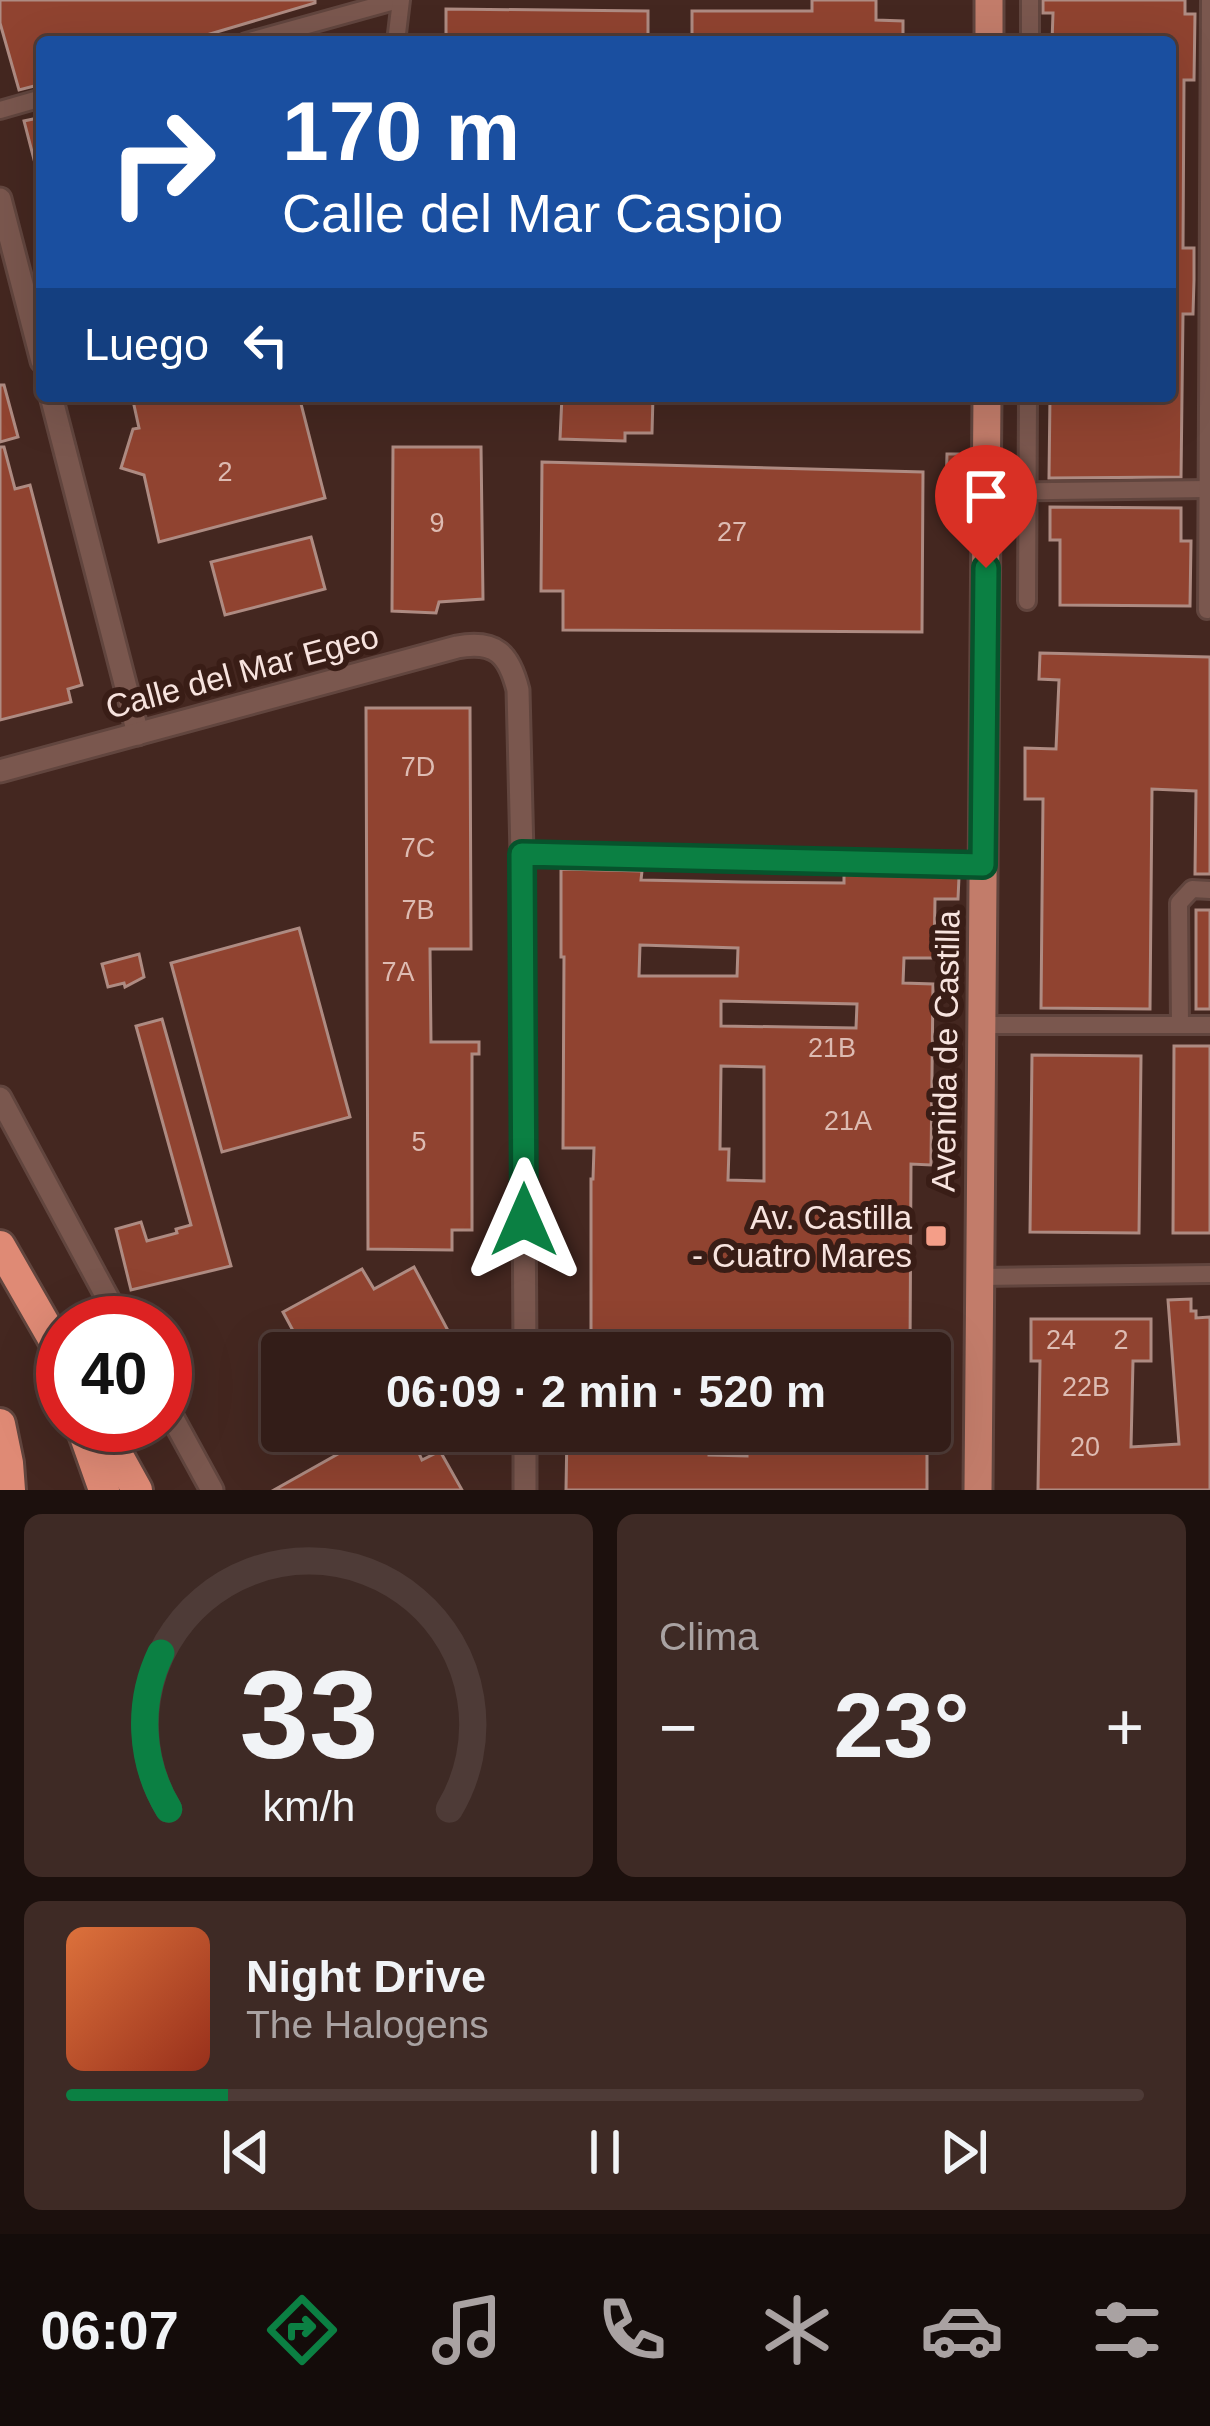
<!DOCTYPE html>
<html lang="es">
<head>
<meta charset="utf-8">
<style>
	:root { --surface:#331d18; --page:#3e2a25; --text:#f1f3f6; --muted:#a9a2a2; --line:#4e3b37; --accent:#0b8043 }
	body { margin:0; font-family:Arial,sans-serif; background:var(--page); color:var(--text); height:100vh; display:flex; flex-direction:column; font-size:45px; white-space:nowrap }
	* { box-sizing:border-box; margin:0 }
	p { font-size:39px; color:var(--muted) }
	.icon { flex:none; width:66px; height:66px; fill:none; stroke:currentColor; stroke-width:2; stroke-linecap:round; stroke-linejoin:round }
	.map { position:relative; height:1490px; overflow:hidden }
	.drawer { display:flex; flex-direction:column; gap:24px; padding:24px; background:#1c100d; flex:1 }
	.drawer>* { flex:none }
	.hud { position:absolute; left:36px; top:36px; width:1140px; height:366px; border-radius:12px; box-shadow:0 12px 48px #0002,0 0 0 3px var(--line); background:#1a4fa0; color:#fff; overflow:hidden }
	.speed { position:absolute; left:36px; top:1296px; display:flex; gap:24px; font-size:60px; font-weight:700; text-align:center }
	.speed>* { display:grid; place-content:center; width:156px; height:156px; border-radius:50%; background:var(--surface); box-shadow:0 12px 48px #0002,0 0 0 3px var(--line); line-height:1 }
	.speed .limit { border:18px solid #d22; background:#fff; color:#111 }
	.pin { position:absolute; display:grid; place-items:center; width:102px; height:102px; color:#fff; margin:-123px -51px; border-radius:50% 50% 50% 0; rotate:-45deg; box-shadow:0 0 12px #0007 }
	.pin .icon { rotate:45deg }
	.me { position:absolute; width:132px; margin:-66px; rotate:0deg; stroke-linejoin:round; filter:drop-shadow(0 0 9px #0008) }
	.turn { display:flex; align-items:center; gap:42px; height:252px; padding:0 48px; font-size:54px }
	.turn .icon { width:156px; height:156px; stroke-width:2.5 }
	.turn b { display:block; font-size:84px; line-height:102px }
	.then { display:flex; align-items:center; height:114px; padding:0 48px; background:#0003; gap:24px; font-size:45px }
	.big { font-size:90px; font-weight:700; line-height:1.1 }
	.drawer .tile { flex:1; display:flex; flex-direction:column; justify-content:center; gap:18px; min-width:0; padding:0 42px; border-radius:18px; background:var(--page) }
	.drawer .dial { align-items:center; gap:0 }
	.dial svg { height:312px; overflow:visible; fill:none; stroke:var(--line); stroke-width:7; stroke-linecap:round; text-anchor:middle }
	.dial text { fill:var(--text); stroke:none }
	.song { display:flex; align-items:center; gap:36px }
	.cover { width:144px; height:144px; border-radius:18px; background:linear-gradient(135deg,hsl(20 70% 55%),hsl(10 70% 35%)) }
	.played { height:12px; border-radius:6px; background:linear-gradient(90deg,var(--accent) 15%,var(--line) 15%) }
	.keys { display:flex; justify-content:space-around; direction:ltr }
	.heat { display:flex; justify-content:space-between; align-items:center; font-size:66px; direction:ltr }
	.drawer .tiles { flex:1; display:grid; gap:24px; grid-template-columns:1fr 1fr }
	.tile:last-child { grid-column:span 2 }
	.trip { position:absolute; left:261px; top:1332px; width:690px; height:120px; border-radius:12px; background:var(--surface); box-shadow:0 12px 48px #0002,0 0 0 3px var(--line); font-weight:700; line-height:120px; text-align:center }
	.dock { display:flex; height:192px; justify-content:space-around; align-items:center; background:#140c0a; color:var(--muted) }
	.dock .icon { width:84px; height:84px }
	.dock .on { color:var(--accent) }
	.dock b { font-size:54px; color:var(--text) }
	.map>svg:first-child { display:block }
</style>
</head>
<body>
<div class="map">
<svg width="1210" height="1490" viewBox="0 0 1210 1490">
	<rect width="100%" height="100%" fill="#442720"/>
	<g fill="#904330" stroke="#ae8b82" stroke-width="3" fill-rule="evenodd">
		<path d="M 0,0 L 315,0 L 315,3 L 183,42 L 42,42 L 42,84 L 19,90 L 0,23 Z"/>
		<path d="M 812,0 L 876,0 L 876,20 L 903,21 L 903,42 L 692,42 L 692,11 L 812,11 Z"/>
		<path d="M 1043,0 L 1185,0 L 1185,14 L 1195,14 L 1194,80 L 1184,80 L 1183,248 L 1194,248 L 1194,280 L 1193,314 L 1183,314 L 1181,477 L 1049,478 L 1050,396 L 1170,396 L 1170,42 L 1052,42 L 1053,13 L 1043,13 Z"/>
		<path d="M 446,9 L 648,11 L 648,42 L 446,42 Z"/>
		<path d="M 42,117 L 42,175 L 38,175 L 24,121 Z"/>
		<path d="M 0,385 L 4,385 L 18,437 L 0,442 Z"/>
		<path d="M 132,396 L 299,396 L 325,498 L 159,542 L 144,475 L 121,468 L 133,429 L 139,428 Z"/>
		<path d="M 562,396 L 653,396 L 652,433 L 625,433 L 625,441 L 560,439 Z"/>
		<path d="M 0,447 L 4,447 L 15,489 L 30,485 L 82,685 L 68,689 L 71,702 L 0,720 Z"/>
		<path d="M 393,447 L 481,447 L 483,599 L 439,602 L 436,613 L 392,611 Z"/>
		<path d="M 947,454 L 958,454 L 958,490 L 946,490 Z"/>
		<path d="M 542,462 L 923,472 L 922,632 L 563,630 L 563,591 L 541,591 Z"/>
		<path d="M 1050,507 L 1181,508 L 1181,541 L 1191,541 L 1190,606 L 1060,605 L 1060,540 L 1050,540 Z"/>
		<path d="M 311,537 L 325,589 L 225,615 L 211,562 Z"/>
		<path d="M 1040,653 L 1210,657 L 1210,874 L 1195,874 L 1196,791 L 1152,789 L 1150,1009 L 1041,1008 L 1043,799 L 1025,799 L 1025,748 L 1056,749 L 1059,680 L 1039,679 Z"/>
		<path d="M 366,708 L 470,708 L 471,949 L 430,949 L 431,1042 L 479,1042 L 479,1054 L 472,1054 L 472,1230 L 452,1230 L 452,1250 L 368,1249 Z"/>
		<path d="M 561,869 L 642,871 L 641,880 L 742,882 L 844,883 L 844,874 L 959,877 L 958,899 L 935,899 L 934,958 L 904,958 L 903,983 L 933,984 L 931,1165 L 911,1164 L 910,1353 L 591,1353 L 591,1179 L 593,1179 L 594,1148 L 563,1148 L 564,957 L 561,957 ZM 640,945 L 738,948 L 737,976 L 639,976 ZM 721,1001 L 857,1004 L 856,1028 L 721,1026 ZM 721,1066 L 764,1067 L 764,1181 L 728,1180 L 729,1149 L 720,1149 Z"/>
		<rect x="1196" y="910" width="14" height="99"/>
		<path d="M 299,928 L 350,1117 L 222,1152 L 171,963 Z"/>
		<path d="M 139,954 L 144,977 L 125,987 L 124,983 L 108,987 L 102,964 Z"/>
		<path d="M 162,1019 L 231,1266 L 131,1290 L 116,1229 L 141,1222 L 147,1241 L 177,1233 L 176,1229 L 191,1225 L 136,1026 Z"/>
		<path d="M 1174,1046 L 1210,1046 L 1210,1233 L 1173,1233 Z"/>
		<path d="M 1032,1055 L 1141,1056 L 1139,1233 L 1030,1232 Z"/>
		<path d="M 414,1267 L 460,1353 L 305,1353 L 283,1312 L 362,1269 L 374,1289 Z"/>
		<path d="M 1191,1299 L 1191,1311 L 1196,1311 L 1196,1318 L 1210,1317 L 1210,1490 L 1038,1490 L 1040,1361 L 1031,1361 L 1031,1319 L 1151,1319 L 1151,1361 L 1133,1361 L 1131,1447 L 1179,1444 L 1168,1300 Z"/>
		<path d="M 347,1431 L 409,1431 L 422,1460 L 440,1451 L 462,1490 L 274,1490 L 354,1445 Z"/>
		<path d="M 567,1431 L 709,1431 L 709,1455 L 747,1456 L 747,1431 L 927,1431 L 927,1490 L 566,1490 Z"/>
	</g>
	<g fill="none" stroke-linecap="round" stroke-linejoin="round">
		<defs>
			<g id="minor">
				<path d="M 246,42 L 398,0"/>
				<path d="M 396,42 L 401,0"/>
				<path d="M 1030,42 L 1030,0"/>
				<path d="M 0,110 L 42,98"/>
				<path d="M 987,492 L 1207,489"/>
				<path d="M 1027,601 L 1028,396"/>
				<path d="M 1207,610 L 1210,0"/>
				<path d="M 522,854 L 983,865"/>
				<path d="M 1180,1024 L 1179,903 L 1192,889 L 1210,890"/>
				<path d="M 983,1025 L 1210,1025"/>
				<path d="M 980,1277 L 1210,1274"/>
			</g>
			<g id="tertiary">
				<path d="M 0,199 L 42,361"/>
				<path d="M 51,396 L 138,734"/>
				<path d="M 0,771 L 457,647 C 496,640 509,654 518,690 L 522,854 L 525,1353"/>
				<path d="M 0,1098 L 121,1323"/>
				<path d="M 165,1404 L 212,1490"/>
				<path d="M 525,1490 L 525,1431"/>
			</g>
			<g id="primary">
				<path d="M 989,0 L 989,42"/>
				<path d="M 978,1490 L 987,396"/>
			</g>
			<g id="motorway">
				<path d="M 0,1246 L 63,1356"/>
				<path d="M 0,1424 L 8,1463 L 10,1490"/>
				<path d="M 81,1425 L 104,1490"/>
				<path d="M 101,1425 L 137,1490"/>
			</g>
		</defs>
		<use href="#minor" stroke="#61453e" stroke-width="22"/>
		<use href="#tertiary" stroke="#61453e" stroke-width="27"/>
		<use href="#primary" stroke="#61453e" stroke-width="33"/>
		<use href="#motorway" stroke="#61453e" stroke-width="36"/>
		<use href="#minor" stroke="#7a574e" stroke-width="16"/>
		<use href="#tertiary" stroke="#7a574e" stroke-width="21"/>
		<use href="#primary" stroke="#c27c6a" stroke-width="27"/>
		<use href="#motorway" stroke="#df8a75" stroke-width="30"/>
	</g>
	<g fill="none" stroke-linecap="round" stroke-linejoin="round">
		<defs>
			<path id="route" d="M 524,1220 L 522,854 L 983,865 L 986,568"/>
		</defs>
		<use href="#route" stroke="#07532c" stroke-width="30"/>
		<use href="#route" stroke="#0b8043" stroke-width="21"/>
	</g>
	<rect fill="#f49e88" stroke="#391d16" stroke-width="4.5" x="924" y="1224" width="24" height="24" rx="6"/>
	<g text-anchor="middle" stroke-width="12" stroke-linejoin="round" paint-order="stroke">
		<g font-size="27" fill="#ddbbb2">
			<text x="225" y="481">2</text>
			<text x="437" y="532">9</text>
			<text x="732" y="541">27</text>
			<text x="418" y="776">7D</text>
			<text x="418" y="857">7C</text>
			<text x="418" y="919">7B</text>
			<text x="398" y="981">7A</text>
			<text x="832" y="1057">21B</text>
			<text x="848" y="1130">21A</text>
			<text x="419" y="1151">5</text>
			<text x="1061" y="1349">24</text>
			<text x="1121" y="1349">2</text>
			<text x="1086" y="1396">22B</text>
			<text x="1085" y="1456">20</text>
		</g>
		<g font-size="33" fill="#f7e3de" stroke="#391d16">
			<text transform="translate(242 671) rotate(-15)" y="12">Calle del Mar Egeo</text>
			<text transform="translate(945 1051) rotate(-89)" y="12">Avenida de Castilla</text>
		</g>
		<g font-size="33" fill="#f7e3de" stroke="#391d16" text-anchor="end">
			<text x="912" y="1229">Av. Castilla<tspan x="912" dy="38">- Cuatro Mares</tspan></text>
		</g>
	</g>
</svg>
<div class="speed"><div class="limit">40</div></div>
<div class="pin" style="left:986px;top:568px;background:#d93025"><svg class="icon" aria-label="arrive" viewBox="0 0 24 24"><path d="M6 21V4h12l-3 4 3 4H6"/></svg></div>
<svg class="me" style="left:524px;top:1220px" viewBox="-20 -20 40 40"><path d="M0-17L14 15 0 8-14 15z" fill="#0b8043" stroke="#fff" stroke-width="4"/></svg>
<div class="trip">06:09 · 2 min · 520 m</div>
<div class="hud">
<div class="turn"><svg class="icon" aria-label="right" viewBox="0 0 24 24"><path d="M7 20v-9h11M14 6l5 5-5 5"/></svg><div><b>170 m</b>Calle del Mar Caspio</div></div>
<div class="then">Luego<svg class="icon" aria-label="left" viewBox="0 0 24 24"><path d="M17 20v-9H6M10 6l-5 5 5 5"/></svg></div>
</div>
</div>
<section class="drawer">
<div class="tiles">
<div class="tile dial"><svg viewBox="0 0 100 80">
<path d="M14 69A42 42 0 1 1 86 69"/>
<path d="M14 69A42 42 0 0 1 12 29" stroke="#0b8043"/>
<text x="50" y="56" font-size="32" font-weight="700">33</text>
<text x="50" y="72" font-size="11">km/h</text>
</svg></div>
<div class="tile"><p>Clima</p>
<div class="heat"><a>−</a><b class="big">23°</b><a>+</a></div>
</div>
<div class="tile">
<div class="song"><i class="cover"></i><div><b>Night Drive</b><p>The Halogens</p></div></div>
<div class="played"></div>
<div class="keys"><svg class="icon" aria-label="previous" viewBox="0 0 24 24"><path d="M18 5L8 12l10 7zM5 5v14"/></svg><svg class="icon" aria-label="pause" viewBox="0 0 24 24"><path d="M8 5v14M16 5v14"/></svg><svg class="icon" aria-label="next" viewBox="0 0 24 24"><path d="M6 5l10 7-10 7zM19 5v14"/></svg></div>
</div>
</div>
</section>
<nav class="dock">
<b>06:07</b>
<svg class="icon on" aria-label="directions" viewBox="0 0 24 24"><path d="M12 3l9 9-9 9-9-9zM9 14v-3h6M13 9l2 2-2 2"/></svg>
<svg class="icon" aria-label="music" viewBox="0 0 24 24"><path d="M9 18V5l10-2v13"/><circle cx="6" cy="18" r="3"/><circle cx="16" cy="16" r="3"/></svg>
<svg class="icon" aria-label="phone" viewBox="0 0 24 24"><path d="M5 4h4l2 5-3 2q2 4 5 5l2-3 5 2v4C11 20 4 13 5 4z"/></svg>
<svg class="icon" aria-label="climate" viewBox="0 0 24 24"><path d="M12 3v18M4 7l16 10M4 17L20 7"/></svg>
<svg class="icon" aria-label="car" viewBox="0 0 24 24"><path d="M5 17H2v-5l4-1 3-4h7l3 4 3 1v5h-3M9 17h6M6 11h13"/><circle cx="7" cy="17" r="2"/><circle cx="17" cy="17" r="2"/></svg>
<svg class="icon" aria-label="filters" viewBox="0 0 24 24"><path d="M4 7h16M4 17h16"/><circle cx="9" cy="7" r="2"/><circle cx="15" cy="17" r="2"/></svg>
</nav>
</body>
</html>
